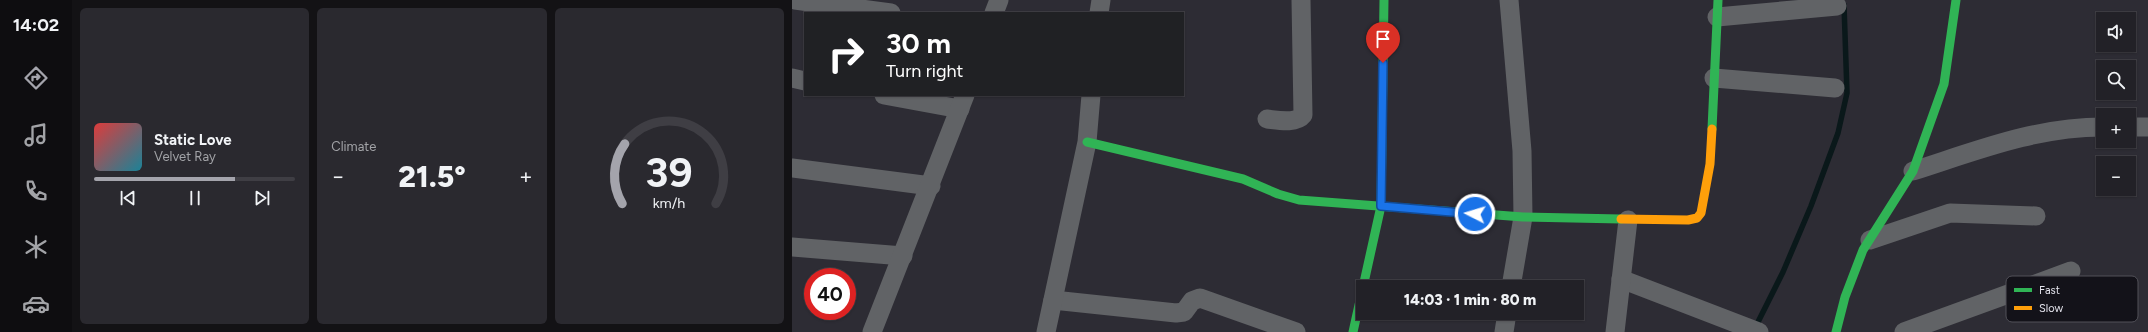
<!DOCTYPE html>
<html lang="en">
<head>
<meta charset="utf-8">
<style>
	:root { --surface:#222127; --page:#2a292f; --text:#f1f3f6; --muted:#a2a3a7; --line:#3f3e44; --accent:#a4a4ac }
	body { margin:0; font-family:Figtree,sans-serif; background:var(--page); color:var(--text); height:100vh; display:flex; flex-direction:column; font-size:15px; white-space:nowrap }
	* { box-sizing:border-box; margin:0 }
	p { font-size:13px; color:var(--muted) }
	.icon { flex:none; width:22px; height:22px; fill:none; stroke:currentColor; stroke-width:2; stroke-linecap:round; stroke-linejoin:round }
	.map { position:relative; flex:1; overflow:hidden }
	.sheet { display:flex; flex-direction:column; gap:8px; padding:8px; background:#131215; width:720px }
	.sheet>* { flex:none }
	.hud { position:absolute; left:12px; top:12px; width:380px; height:84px; border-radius:0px; box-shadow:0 1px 3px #0004,0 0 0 1px var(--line); background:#202124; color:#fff; overflow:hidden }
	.buttons { position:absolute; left:1304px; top:12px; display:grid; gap:8px }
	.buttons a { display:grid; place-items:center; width:40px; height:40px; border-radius:0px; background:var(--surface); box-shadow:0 1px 3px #0004,0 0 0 1px var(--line); font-size:20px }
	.speed { position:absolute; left:12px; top:268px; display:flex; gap:8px; font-size:20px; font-weight:700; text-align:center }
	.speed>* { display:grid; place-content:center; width:52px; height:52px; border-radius:50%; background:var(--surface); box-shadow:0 1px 3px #0004,0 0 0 1px var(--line); line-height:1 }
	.speed .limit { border:6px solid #d22; background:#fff; color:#111 }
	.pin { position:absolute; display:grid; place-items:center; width:34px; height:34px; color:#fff; margin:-41px -17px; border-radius:50% 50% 50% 0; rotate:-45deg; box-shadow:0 0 4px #0007 }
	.pin .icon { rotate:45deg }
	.me { position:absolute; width:44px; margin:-22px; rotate:275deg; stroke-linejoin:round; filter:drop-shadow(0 0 3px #0008) }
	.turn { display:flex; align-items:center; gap:14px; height:84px; padding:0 16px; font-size:18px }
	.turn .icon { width:52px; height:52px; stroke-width:2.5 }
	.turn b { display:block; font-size:28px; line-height:34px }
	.big { font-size:30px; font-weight:800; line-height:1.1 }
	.sheet .widget { flex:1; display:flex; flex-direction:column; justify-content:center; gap:6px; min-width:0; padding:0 14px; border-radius:6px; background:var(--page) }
	.sheet .dial { align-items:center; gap:0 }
	.dial svg { height:104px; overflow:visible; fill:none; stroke:var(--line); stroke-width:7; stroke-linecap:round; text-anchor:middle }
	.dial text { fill:var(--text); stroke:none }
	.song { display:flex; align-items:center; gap:12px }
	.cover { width:48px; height:48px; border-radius:6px; background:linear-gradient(135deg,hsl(0 70% 55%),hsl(190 70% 35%)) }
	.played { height:4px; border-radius:2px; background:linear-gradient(90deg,var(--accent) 70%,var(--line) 70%) }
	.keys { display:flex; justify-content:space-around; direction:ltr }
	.heat { display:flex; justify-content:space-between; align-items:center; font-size:22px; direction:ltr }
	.sheet .tiles { flex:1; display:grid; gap:8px; grid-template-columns:repeat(3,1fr) }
	.trip { position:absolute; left:564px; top:280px; width:228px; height:40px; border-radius:0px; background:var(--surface); box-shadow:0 1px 3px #0004,0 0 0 1px var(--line); font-weight:800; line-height:40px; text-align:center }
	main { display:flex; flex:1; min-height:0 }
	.menu { display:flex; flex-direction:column; width:72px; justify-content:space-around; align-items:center; background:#0e0d10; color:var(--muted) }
	.menu .icon { width:28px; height:28px }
	.menu .selected { color:var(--accent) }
	.menu b { font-size:18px; color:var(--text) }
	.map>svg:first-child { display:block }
</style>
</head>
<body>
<main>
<nav class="menu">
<b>14:02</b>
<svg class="icon selected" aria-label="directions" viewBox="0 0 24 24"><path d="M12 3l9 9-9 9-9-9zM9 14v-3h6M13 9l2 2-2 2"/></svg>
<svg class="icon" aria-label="music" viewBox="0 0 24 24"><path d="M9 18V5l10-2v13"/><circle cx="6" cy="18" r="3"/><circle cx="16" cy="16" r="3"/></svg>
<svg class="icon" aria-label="phone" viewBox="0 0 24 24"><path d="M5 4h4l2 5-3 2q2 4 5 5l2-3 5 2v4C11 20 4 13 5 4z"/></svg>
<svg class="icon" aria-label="climate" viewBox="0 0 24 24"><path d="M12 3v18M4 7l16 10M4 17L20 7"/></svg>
<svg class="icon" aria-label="car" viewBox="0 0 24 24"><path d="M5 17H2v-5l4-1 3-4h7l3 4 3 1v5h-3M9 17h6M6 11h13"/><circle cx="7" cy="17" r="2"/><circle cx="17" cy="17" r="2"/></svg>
</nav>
<section class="sheet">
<div class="tiles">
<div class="widget">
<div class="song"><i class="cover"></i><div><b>Static Love</b><p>Velvet Ray</p></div></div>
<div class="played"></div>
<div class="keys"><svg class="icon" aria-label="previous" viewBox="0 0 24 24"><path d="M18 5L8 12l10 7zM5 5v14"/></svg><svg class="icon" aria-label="pause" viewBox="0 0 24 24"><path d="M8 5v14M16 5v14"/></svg><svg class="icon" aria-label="next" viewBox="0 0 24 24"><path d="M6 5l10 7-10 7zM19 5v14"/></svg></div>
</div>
<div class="widget"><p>Climate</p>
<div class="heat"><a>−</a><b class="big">21.5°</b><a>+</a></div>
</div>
<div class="widget dial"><svg viewBox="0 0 100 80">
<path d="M14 69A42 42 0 1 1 86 69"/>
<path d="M14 69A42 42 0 0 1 16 23" stroke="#a4a4ac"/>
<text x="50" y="56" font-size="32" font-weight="700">39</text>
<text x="50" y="72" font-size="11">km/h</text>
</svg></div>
</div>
</section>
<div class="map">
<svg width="1356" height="332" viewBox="0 0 1356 332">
	<rect width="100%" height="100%" fill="#2d2c34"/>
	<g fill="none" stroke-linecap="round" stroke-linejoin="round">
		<path stroke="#0a181a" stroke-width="5.5" d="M 963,328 L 991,272 L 1019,206 L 1046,133 L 1055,93 L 1052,5"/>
		<g stroke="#616366" stroke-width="19">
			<path d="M 3,0 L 99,13"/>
			<path d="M 717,0 L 730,151 L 731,217 L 719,287"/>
			<path d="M 202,13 L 207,0"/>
			<path d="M 307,13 L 309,0"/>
			<path d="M 925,17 L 1045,6"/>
			<path d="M 0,78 L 13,81"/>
			<path d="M 922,78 L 1043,88"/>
			<path d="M 92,95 L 168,109"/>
			<path d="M 475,119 C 485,120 504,124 511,115 L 509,0"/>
			<path d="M 1337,127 L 1356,127"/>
			<path d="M 0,168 L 139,186"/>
			<path d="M 1121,171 C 1184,151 1243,127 1311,127"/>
			<path d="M 1078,240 L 1158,213 L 1244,216"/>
			<path d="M 0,247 L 111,256"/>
			<path d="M 829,279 L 967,332"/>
			<path d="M 261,300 L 384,313 L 392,312 L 400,301 L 408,298 L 504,332"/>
			<path d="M 80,332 L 173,95"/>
			<path d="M 254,332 L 295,142 L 299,95"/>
			<path d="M 712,332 L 715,313"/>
			<path d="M 823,332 L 836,220"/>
			<path d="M 1112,332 L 1279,271"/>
		</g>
		<g stroke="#30b455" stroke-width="9">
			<path d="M 920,129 L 926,0"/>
			<path d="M 295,142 L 451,179 L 486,194 L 507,200 L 731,217 L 829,219"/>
			<path d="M 561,332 L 589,206 L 592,0"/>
			<path d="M 1044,332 L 1053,297 L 1071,250 L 1121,171 L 1152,84 L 1164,0"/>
		</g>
		<path stroke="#ff9f0a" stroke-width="9" d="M 829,219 L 896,220 L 905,218 L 909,213 L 918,164 L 920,129"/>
	</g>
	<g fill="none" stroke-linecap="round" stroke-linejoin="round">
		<defs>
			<path id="route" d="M 591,63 L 589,206 L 683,214"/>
		</defs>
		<use href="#route" stroke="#114b97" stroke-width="10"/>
		<use href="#route" stroke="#1a73e8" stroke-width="7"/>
	</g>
	<rect x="1214" y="276" width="132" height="46" rx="6" fill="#131219" stroke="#525159" stroke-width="1"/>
	<rect x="1222" y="288" width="18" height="4" fill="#30b455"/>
	<rect x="1222" y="306" width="18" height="4" fill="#ff9f0a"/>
	<g font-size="11" fill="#e4e4ed">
		<text x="1247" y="294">Fast</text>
		<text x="1247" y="312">Slow</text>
	</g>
</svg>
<div class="buttons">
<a><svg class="icon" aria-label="sound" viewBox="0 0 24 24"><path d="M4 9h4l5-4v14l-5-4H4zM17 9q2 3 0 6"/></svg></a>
<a><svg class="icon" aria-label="search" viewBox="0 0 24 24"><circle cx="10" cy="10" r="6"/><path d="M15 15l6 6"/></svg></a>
<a>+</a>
<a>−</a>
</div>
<div class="speed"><div class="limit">40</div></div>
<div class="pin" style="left:591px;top:63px;background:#d93025"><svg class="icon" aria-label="arrive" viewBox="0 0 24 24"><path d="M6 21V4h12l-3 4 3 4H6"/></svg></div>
<svg class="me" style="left:683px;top:214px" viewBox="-20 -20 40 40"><circle r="17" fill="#1a73e8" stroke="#fff" stroke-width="3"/><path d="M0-11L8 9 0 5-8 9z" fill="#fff"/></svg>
<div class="trip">14:03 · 1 min · 80 m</div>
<div class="hud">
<div class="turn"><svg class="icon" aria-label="right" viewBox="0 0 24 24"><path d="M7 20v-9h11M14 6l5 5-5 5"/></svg><div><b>30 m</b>Turn right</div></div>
</div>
</div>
</main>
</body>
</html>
